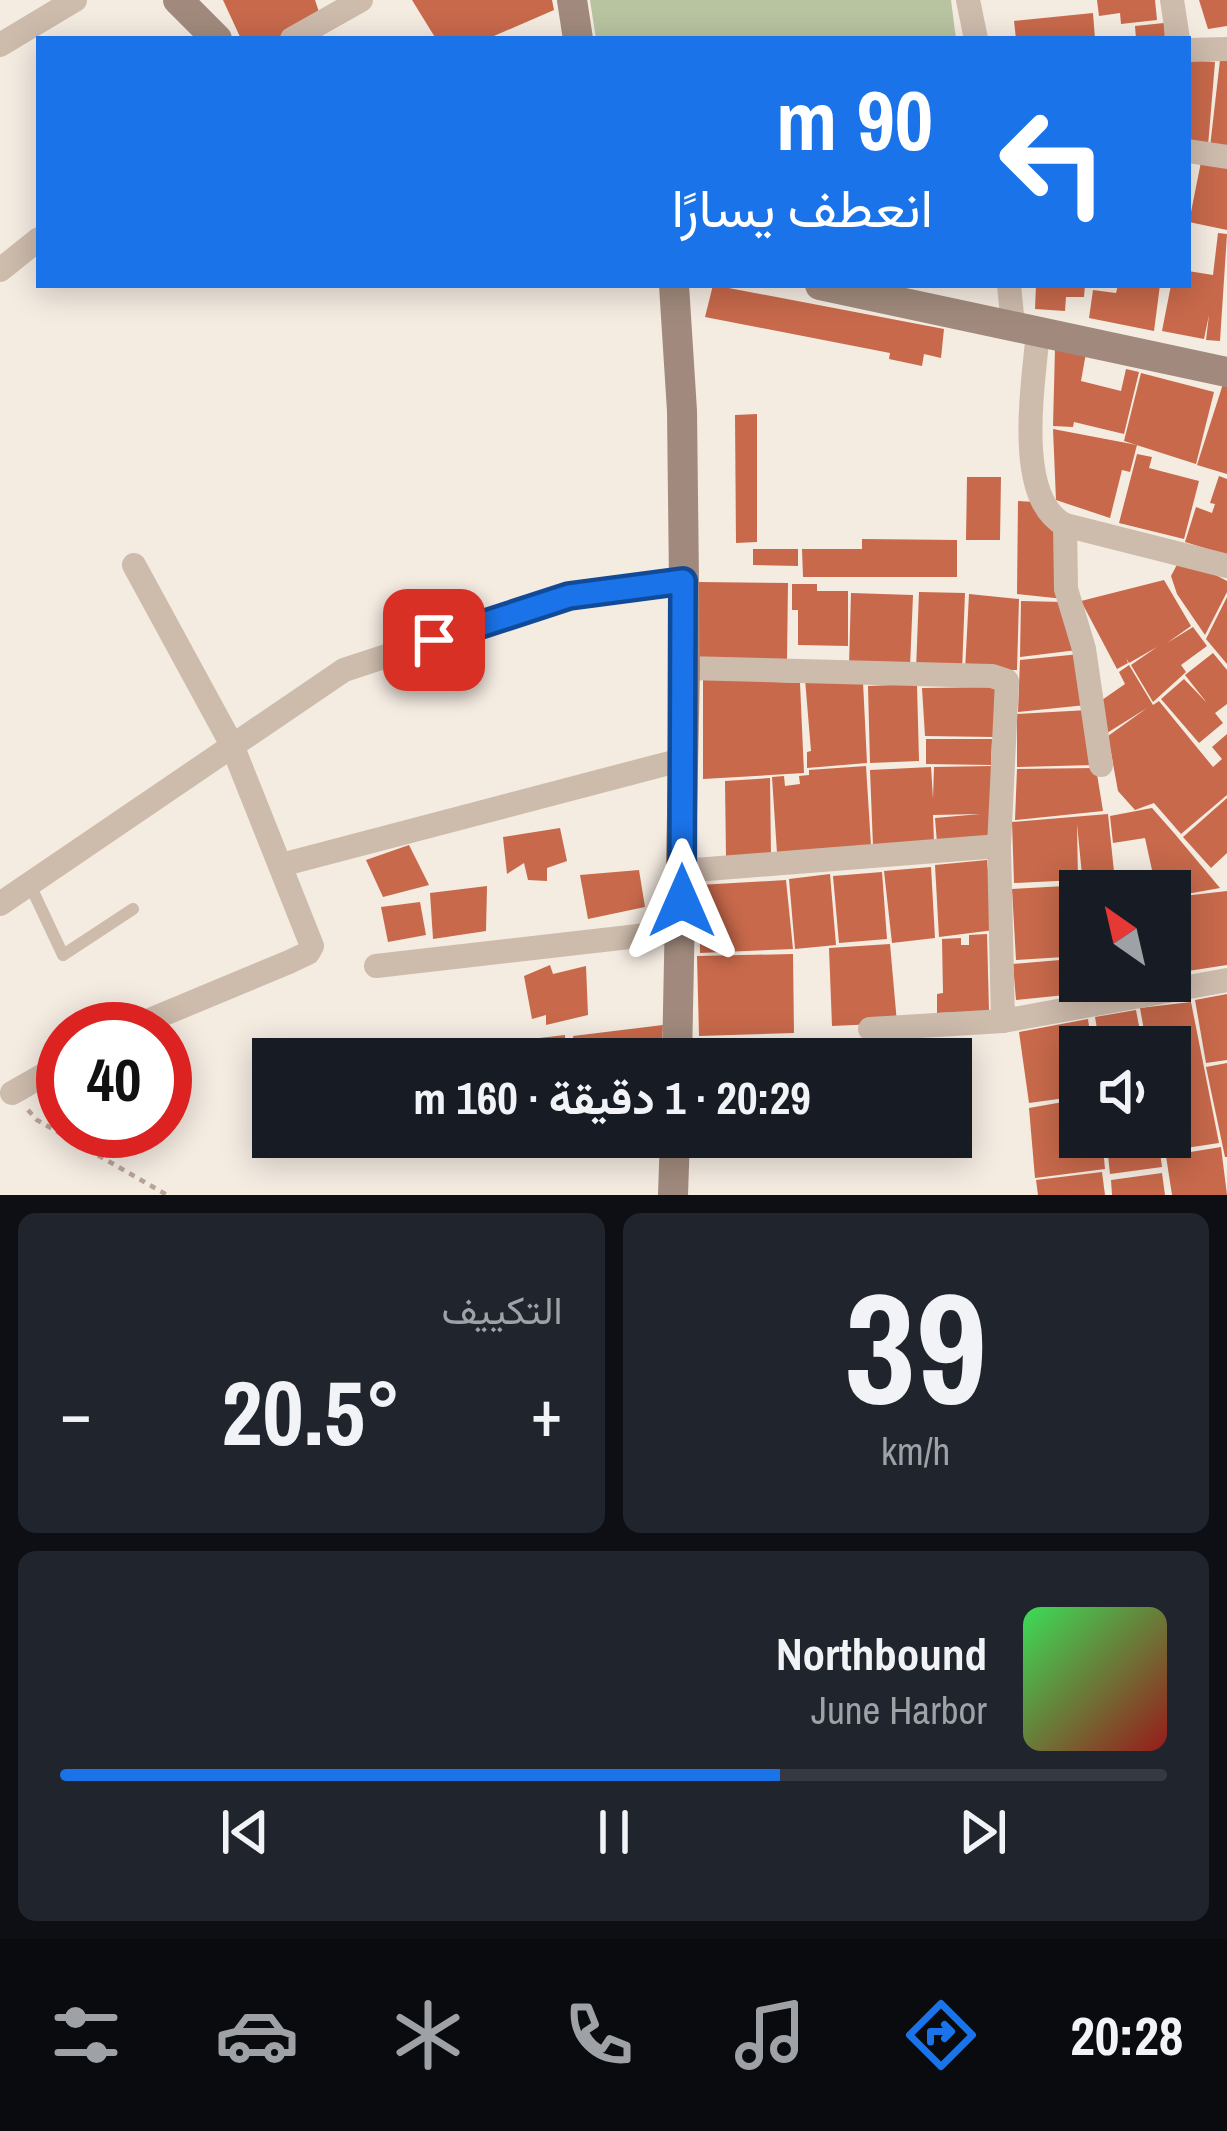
<!DOCTYPE html>
<html lang="ar">
<head>
<meta charset="utf-8">
<style>
	:root { --surface:#171b24; --page:#20242c; --text:#f1f3f6; --muted:#9ea1a6; --line:#363941; --accent:#1a73e8 }
	body { margin:0; font-family:"Archivo Narrow",Vazirmatn,sans-serif; background:var(--page); color:var(--text); direction:rtl; height:100vh; display:flex; flex-direction:column; font-size:45px; white-space:nowrap }
	* { box-sizing:border-box; margin:0 }
	p { font-size:39px; color:var(--muted) }
	.icon { flex:none; width:66px; height:66px; fill:none; stroke:currentColor; stroke-width:2; stroke-linecap:round; stroke-linejoin:round }
	.map { position:relative; height:1195px; overflow:hidden; direction:ltr }
	.side { display:flex; flex-direction:column; gap:18px; padding:18px; background:#0d0f14; flex:1 }
	.side>* { flex:none }
	.hud { position:absolute; left:36px; top:36px; width:1155px; height:252px; border-radius:0px; box-shadow:0 6px 30px #0003; direction:rtl; background:#1a73e8; color:#fff; overflow:hidden }
	.needle { width:78px; rotate:326deg }
	.tools { position:absolute; left:1059px; top:870px; display:grid; gap:24px }
	.tools a { display:grid; place-items:center; width:132px; height:132px; border-radius:0px; background:var(--surface); box-shadow:0 6px 30px #0003; font-size:60px }
	.speed { position:absolute; left:36px; top:1002px; display:flex; gap:24px; font-size:60px; font-weight:700; text-align:center }
	.speed>* { display:grid; place-content:center; width:156px; height:156px; border-radius:50%; background:var(--surface); box-shadow:0 6px 30px #0003; line-height:1 }
	.speed .limit { border:18px solid #d22; background:#fff; color:#111 }
	.pin { position:absolute; display:grid; place-items:center; width:102px; height:102px; color:#fff; margin:-51px; border-radius:24px; box-shadow:0 6px 18px #0006 }
	.me { position:absolute; width:132px; margin:-66px; rotate:0deg; stroke-linejoin:round; filter:drop-shadow(0 0 9px #0008) }
	.turn { display:flex; align-items:center; gap:42px; height:252px; padding:0 60px; font-size:54px }
	.turn .icon { width:156px; height:156px; stroke-width:2.5 }
	.turn b { display:block; font-size:84px; line-height:102px }
	.big { font-size:90px; font-weight:700; line-height:1.1 }
	.side .card { flex:1; display:flex; flex-direction:column; justify-content:center; gap:18px; min-width:0; padding:0 42px; border-radius:18px; background:var(--page) }
	.side .dial { align-items:center; gap:0 }
	.dial b { font-size:156px; line-height:1 }
	.song { display:flex; align-items:center; gap:36px }
	.cover { width:144px; height:144px; border-radius:18px; background:linear-gradient(135deg,hsl(130 70% 55%),hsl(0 70% 35%)) }
	.played { height:12px; border-radius:6px; background:linear-gradient(90deg,var(--accent) 65%,var(--line) 65%) }
	.keys { display:flex; justify-content:space-around; direction:ltr }
	.heat { display:flex; justify-content:space-between; align-items:center; font-size:66px; direction:ltr }
	.side .tiles { flex:1; display:grid; gap:18px; grid-template-columns:1fr 1fr }
	.card:last-child { grid-column:span 2 }
	.trip { position:absolute; left:252px; top:1038px; width:720px; height:120px; border-radius:0px; background:var(--surface); box-shadow:0 6px 30px #0003; font-weight:700; line-height:120px; text-align:center; direction:rtl }
	.menu { display:flex; height:192px; justify-content:space-around; align-items:center; background:#090b0e; color:var(--muted) }
	.menu .icon { width:84px; height:84px }
	.menu .on { color:var(--accent) }
	.menu b { font-size:54px; color:var(--text) }
	.map>svg:first-child { display:block }
</style>
</head>
<body>
<div class="map">
<svg width="1227" height="1195" viewBox="0 0 1227 1195">
	<rect width="100%" height="100%" fill="#f4ebe1"/>
	<path fill="#b8c4a0" d="M 590,0 L 951,0 L 956,39 L 596,39 Z"/>
	<g fill="#c8694b">
		<path d="M 223,0 L 315,0 L 322,21 L 275,39 L 241,39 Z"/>
		<path d="M 412,0 L 552,0 L 554,10 L 487,39 L 436,39 Z"/>
		<path d="M 1097,0 L 1155,0 L 1157,20 L 1121,24 L 1120,13 L 1099,16 Z"/>
		<path d="M 1199,0 L 1227,0 L 1227,26 L 1208,29 Z"/>
		<path d="M 1093,13 L 1095,39 L 1016,39 L 1014,21 Z"/>
		<path d="M 1164,23 L 1165,39 L 1136,39 L 1135,26 Z"/>
		<path d="M 1188,60 L 1215,62 L 1208,146 L 1188,144 Z"/>
		<path d="M 1220,60 L 1227,60 L 1227,150 L 1210,147 Z"/>
		<path d="M 1201,162 L 1227,167 L 1227,230 L 1189,222 Z"/>
		<path d="M 1218,233 L 1227,234 L 1220,341 L 1206,340 L 1209,315 L 1204,339 L 1162,331 L 1171,285 L 1188,285 L 1188,271 L 1213,275 Z"/>
		<path d="M 713,285 L 944,329 L 941,358 L 924,354 L 922,366 L 889,359 L 890,353 L 705,317 Z"/>
		<path d="M 1036,285 L 1085,285 L 1084,297 L 1066,297 L 1065,311 L 1035,309 Z"/>
		<path d="M 1118,285 L 1160,285 L 1154,331 L 1089,318 L 1093,290 L 1116,293 Z"/>
		<path d="M 1055,348 L 1086,353 L 1081,381 L 1121,391 L 1126,369 L 1139,372 L 1124,434 L 1074,422 L 1073,427 L 1053,426 Z"/>
		<path d="M 1141,373 L 1214,392 L 1196,464 L 1124,441 Z"/>
		<path d="M 1223,384 L 1227,386 L 1227,474 L 1197,465 Z"/>
		<path d="M 757,414 L 757,542 L 736,543 L 735,415 Z"/>
		<path d="M 1053,429 L 1137,445 L 1130,472 L 1122,470 L 1110,518 L 1056,500 Z"/>
		<path d="M 1137,454 L 1152,457 L 1149,468 L 1199,481 L 1184,539 L 1119,523 Z"/>
		<path d="M 1219,476 L 1227,479 L 1227,555 L 1185,542 L 1196,507 L 1212,513 L 1215,504 L 1210,503 Z"/>
		<path d="M 967,477 L 1001,477 L 1000,540 L 966,540 Z"/>
		<path d="M 1018,501 L 1035,502 L 1059,524 L 1064,599 L 1017,594 Z"/>
		<path d="M 862,539 L 957,540 L 957,577 L 803,577 L 802,549 L 862,549 Z"/>
		<path d="M 753,549 L 798,549 L 798,566 L 753,565 Z"/>
		<path d="M 1181,557 L 1227,581 L 1227,592 L 1205,635 L 1177,594 L 1171,576 Z"/>
		<path d="M 1164,580 L 1191,626 L 1167,643 L 1193,627 L 1207,646 L 1181,665 L 1186,672 L 1153,702 L 1131,665 L 1157,647 L 1129,663 L 1126,658 L 1128,663 L 1117,669 L 1081,601 Z"/>
		<path d="M 699,582 L 788,583 L 787,659 L 698,658 Z"/>
		<path d="M 792,584 L 817,584 L 817,591 L 848,591 L 848,646 L 798,645 L 798,610 L 792,610 Z"/>
		<path d="M 919,592 L 965,593 L 962,671 L 916,670 Z"/>
		<path d="M 851,593 L 913,595 L 910,667 L 849,665 Z"/>
		<path d="M 969,594 L 1019,599 L 1017,670 L 965,671 Z"/>
		<path d="M 1227,597 L 1227,664 L 1206,639 Z"/>
		<path d="M 1021,601 L 1064,602 L 1077,650 L 1020,657 Z"/>
		<path d="M 1213,653 L 1227,670 L 1227,704 L 1215,713 L 1223,723 L 1199,743 L 1161,699 L 1184,679 L 1207,703 L 1185,675 Z"/>
		<path d="M 1080,654 L 1086,705 L 1018,712 L 1020,660 Z"/>
		<path d="M 1129,665 L 1153,705 L 1159,701 L 1213,767 L 1222,759 L 1212,747 L 1227,734 L 1227,795 L 1181,834 L 1154,803 L 1135,810 L 1118,791 L 1108,736 L 1147,708 L 1107,733 L 1102,700 L 1125,684 L 1119,672 Z"/>
		<path d="M 703,679 L 800,683 L 804,773 L 703,779 Z"/>
		<path d="M 805,679 L 863,682 L 867,763 L 807,768 L 807,752 L 811,751 Z"/>
		<path d="M 917,684 L 919,761 L 870,763 L 868,686 Z"/>
		<path d="M 999,687 L 994,737 L 925,736 L 922,688 Z"/>
		<path d="M 1088,710 L 1095,765 L 1017,767 L 1017,714 Z"/>
		<path d="M 926,739 L 992,739 L 991,765 L 926,764 Z"/>
		<path d="M 866,766 L 871,846 L 777,853 L 772,777 L 784,776 L 785,786 L 800,784 L 799,776 L 809,775 L 809,770 Z"/>
		<path d="M 992,766 L 993,839 L 937,843 L 935,818 L 980,814 L 933,815 L 934,843 L 873,846 L 870,770 L 931,767 L 933,799 L 934,767 Z"/>
		<path d="M 1096,768 L 1103,811 L 1015,820 L 1017,769 Z"/>
		<path d="M 770,778 L 771,856 L 726,856 L 725,781 Z"/>
		<path d="M 1227,798 L 1227,853 L 1211,868 L 1183,837 Z"/>
		<path d="M 1152,808 L 1174,833 L 1220,888 L 1170,897 L 1170,891 L 1127,891 L 1155,884 L 1145,838 L 1113,843 L 1110,816 Z"/>
		<path d="M 1108,814 L 1116,891 L 1080,891 L 1080,956 L 1016,960 L 1012,889 L 1083,885 L 1077,824 L 1078,880 L 1014,883 L 1012,822 Z"/>
		<path d="M 560,828 L 567,861 L 547,868 L 547,881 L 528,880 L 524,863 L 507,874 L 503,837 Z"/>
		<path d="M 409,845 L 429,885 L 383,897 L 366,860 Z"/>
		<path d="M 987,860 L 994,930 L 939,937 L 935,865 Z"/>
		<path d="M 931,867 L 935,938 L 892,943 L 884,871 Z"/>
		<path d="M 639,870 L 645,907 L 588,919 L 580,875 Z"/>
		<path d="M 882,872 L 887,939 L 839,943 L 833,876 Z"/>
		<path d="M 830,874 L 836,945 L 795,949 L 789,879 Z"/>
		<path d="M 786,880 L 793,949 L 700,953 L 699,885 Z"/>
		<path d="M 487,886 L 486,931 L 433,939 L 430,893 Z"/>
		<path d="M 1227,891 L 1227,965 L 1188,971 L 1175,897 Z"/>
		<path d="M 420,902 L 426,935 L 388,942 L 381,907 Z"/>
		<path d="M 1170,908 L 1185,974 L 1170,977 Z"/>
		<path d="M 987,934 L 989,1011 L 937,1013 L 937,994 L 943,993 L 942,939 L 961,938 L 961,945 L 969,945 L 969,935 Z"/>
		<path d="M 890,944 L 897,1023 L 832,1026 L 829,948 Z"/>
		<path d="M 793,954 L 794,1033 L 699,1036 L 697,956 Z"/>
		<path d="M 1080,958 L 1080,981 L 1111,981 L 1112,987 L 1077,993 L 1074,959 Z"/>
		<path d="M 1072,959 L 1075,994 L 1016,1000 L 1013,964 Z"/>
		<path d="M 550,965 L 553,974 L 586,966 L 588,1015 L 546,1025 L 546,1015 L 532,1019 L 524,976 Z"/>
		<path d="M 1227,994 L 1227,1060 L 1206,1063 L 1195,1000 Z"/>
		<path d="M 1191,1002 L 1219,1143 L 1166,1151 L 1170,1047 L 1147,1047 L 1140,1008 Z"/>
		<path d="M 1136,1010 L 1143,1047 L 1100,1047 L 1095,1017 Z"/>
		<path d="M 1088,1019 L 1092,1047 L 1080,1047 L 1080,1096 L 1029,1103 L 1019,1032 Z"/>
		<path d="M 663,1025 L 661,1059 L 576,1059 L 573,1036 Z"/>
		<path d="M 565,1035 L 566,1059 L 516,1059 L 513,1041 Z"/>
		<path d="M 1227,1063 L 1227,1157 L 1225,1157 L 1206,1067 Z"/>
		<path d="M 1080,1099 L 1080,1137 L 1102,1137 L 1105,1169 L 1035,1178 L 1029,1108 Z"/>
		<path d="M 1106,1137 L 1158,1137 L 1162,1167 L 1110,1174 Z"/>
		<path d="M 1221,1147 L 1227,1195 L 1172,1195 L 1166,1156 Z"/>
		<path d="M 1102,1172 L 1105,1195 L 1038,1195 L 1036,1180 Z"/>
		<path d="M 1162,1173 L 1165,1195 L 1112,1195 L 1111,1180 Z"/>
	</g>
	<g fill="none" stroke-linecap="round" stroke-linejoin="round">
		<path stroke="#b9a596" stroke-width="4.5" stroke-dasharray="6 6" stroke-linecap="butt" d="M 28,1110 L 37,1120 L 167,1195"/>
		<path stroke="#cdbbac" stroke-width="12" d="M 30,885 L 63,955 L 133,909"/>
		<g stroke="#cdbbac" stroke-width="24">
			<path d="M 968,0 L 976,39"/>
			<path d="M 1172,0 L 1178,39"/>
			<path d="M 292,39 L 361,0"/>
			<path d="M 0,45 L 75,0"/>
			<path d="M 1188,50 L 1227,49"/>
			<path d="M 1188,151 L 1227,157"/>
			<path d="M 0,270 L 39,239"/>
			<path d="M 1009,285 L 1013,326"/>
			<path d="M 1038,331 C 1034,382 1013,498 1065,525 L 1227,566"/>
			<path d="M 1065,525 L 1066,589 L 1084,649 L 1101,765"/>
			<path d="M 685,668 L 992,676 L 1007,681 L 999,846 L 1003,1021"/>
			<path d="M 281,865 L 681,760"/>
			<path d="M 682,871 L 999,846"/>
			<path d="M 0,904 L 344,670 L 569,596 L 683,581"/>
			<path d="M 376,966 L 682,931"/>
			<path d="M 128,1029 L 289,962 L 308,953 L 312,946 L 232,745 L 134,565"/>
			<path d="M 870,1029 L 1003,1021 L 1227,980"/>
			<path d="M 12,1093 L 63,1064"/>
		</g>
		<g stroke="#a18a7d" stroke-width="30">
			<path d="M 178,0 L 217,39"/>
			<path d="M 572,0 L 578,39"/>
			<path d="M 674,285 L 682,411 L 685,668 L 677,1059"/>
			<path d="M 820,285 L 1227,372"/>
			<path d="M 673,1195 L 675,1137"/>
		</g>
	</g>
	<g fill="none" stroke-linecap="round" stroke-linejoin="round">
		<defs>
			<path id="route" d="M 434,640 L 569,596 L 683,581 L 682,901"/>
		</defs>
		<use href="#route" stroke="#114b97" stroke-width="30"/>
		<use href="#route" stroke="#1a73e8" stroke-width="21"/>
	</g>
</svg>
<div class="tools">
<a><svg class="needle" viewBox="-14 -14 28 28"><path d="M0-13l5 13h-10z" fill="#e53935"/><path d="M0 13l5-13h-10z" fill="#9ea1a6"/></svg></a>
<a><svg class="icon" aria-label="sound" viewBox="0 0 24 24"><path d="M4 9h4l5-4v14l-5-4H4zM17 9q2 3 0 6"/></svg></a>
</div>
<div class="speed"><div class="limit">40</div></div>
<div class="pin" style="left:434px;top:640px;background:#d93025"><svg class="icon" aria-label="arrive" viewBox="0 0 24 24"><path d="M6 21V4h12l-3 4 3 4H6"/></svg></div>
<svg class="me" style="left:682px;top:901px" viewBox="-20 -20 40 40"><path d="M0-17L14 15 0 8-14 15z" fill="#1a73e8" stroke="#fff" stroke-width="4"/></svg>
<div class="trip">20:29 · 1 دقيقة · 160 m</div>
<div class="hud">
<div class="turn"><svg class="icon" aria-label="left" viewBox="0 0 24 24"><path d="M17 20v-9H6M10 6l-5 5 5 5"/></svg><div><b>90 m</b>انعطف يسارًا</div></div>
</div>
</div>
<section class="side">
<div class="tiles">
<div class="card dial"><b>39</b><p>km/h</p></div>
<div class="card"><p>التكييف</p>
<div class="heat"><a>−</a><b class="big">20.5°</b><a>+</a></div>
</div>
<div class="card">
<div class="song"><i class="cover"></i><div><b>Northbound</b><p>June Harbor</p></div></div>
<div class="played"></div>
<div class="keys"><svg class="icon" aria-label="previous" viewBox="0 0 24 24"><path d="M18 5L8 12l10 7zM5 5v14"/></svg><svg class="icon" aria-label="pause" viewBox="0 0 24 24"><path d="M8 5v14M16 5v14"/></svg><svg class="icon" aria-label="next" viewBox="0 0 24 24"><path d="M6 5l10 7-10 7zM19 5v14"/></svg></div>
</div>
</div>
</section>
<nav class="menu">
<b>20:28</b>
<svg class="icon on" aria-label="directions" viewBox="0 0 24 24"><path d="M12 3l9 9-9 9-9-9zM9 14v-3h6M13 9l2 2-2 2"/></svg>
<svg class="icon" aria-label="music" viewBox="0 0 24 24"><path d="M9 18V5l10-2v13"/><circle cx="6" cy="18" r="3"/><circle cx="16" cy="16" r="3"/></svg>
<svg class="icon" aria-label="phone" viewBox="0 0 24 24"><path d="M5 4h4l2 5-3 2q2 4 5 5l2-3 5 2v4C11 20 4 13 5 4z"/></svg>
<svg class="icon" aria-label="climate" viewBox="0 0 24 24"><path d="M12 3v18M4 7l16 10M4 17L20 7"/></svg>
<svg class="icon" aria-label="car" viewBox="0 0 24 24"><path d="M5 17H2v-5l4-1 3-4h7l3 4 3 1v5h-3M9 17h6M6 11h13"/><circle cx="7" cy="17" r="2"/><circle cx="17" cy="17" r="2"/></svg>
<svg class="icon" aria-label="filters" viewBox="0 0 24 24"><path d="M4 7h16M4 17h16"/><circle cx="9" cy="7" r="2"/><circle cx="15" cy="17" r="2"/></svg>
</nav>
</body>
</html>
